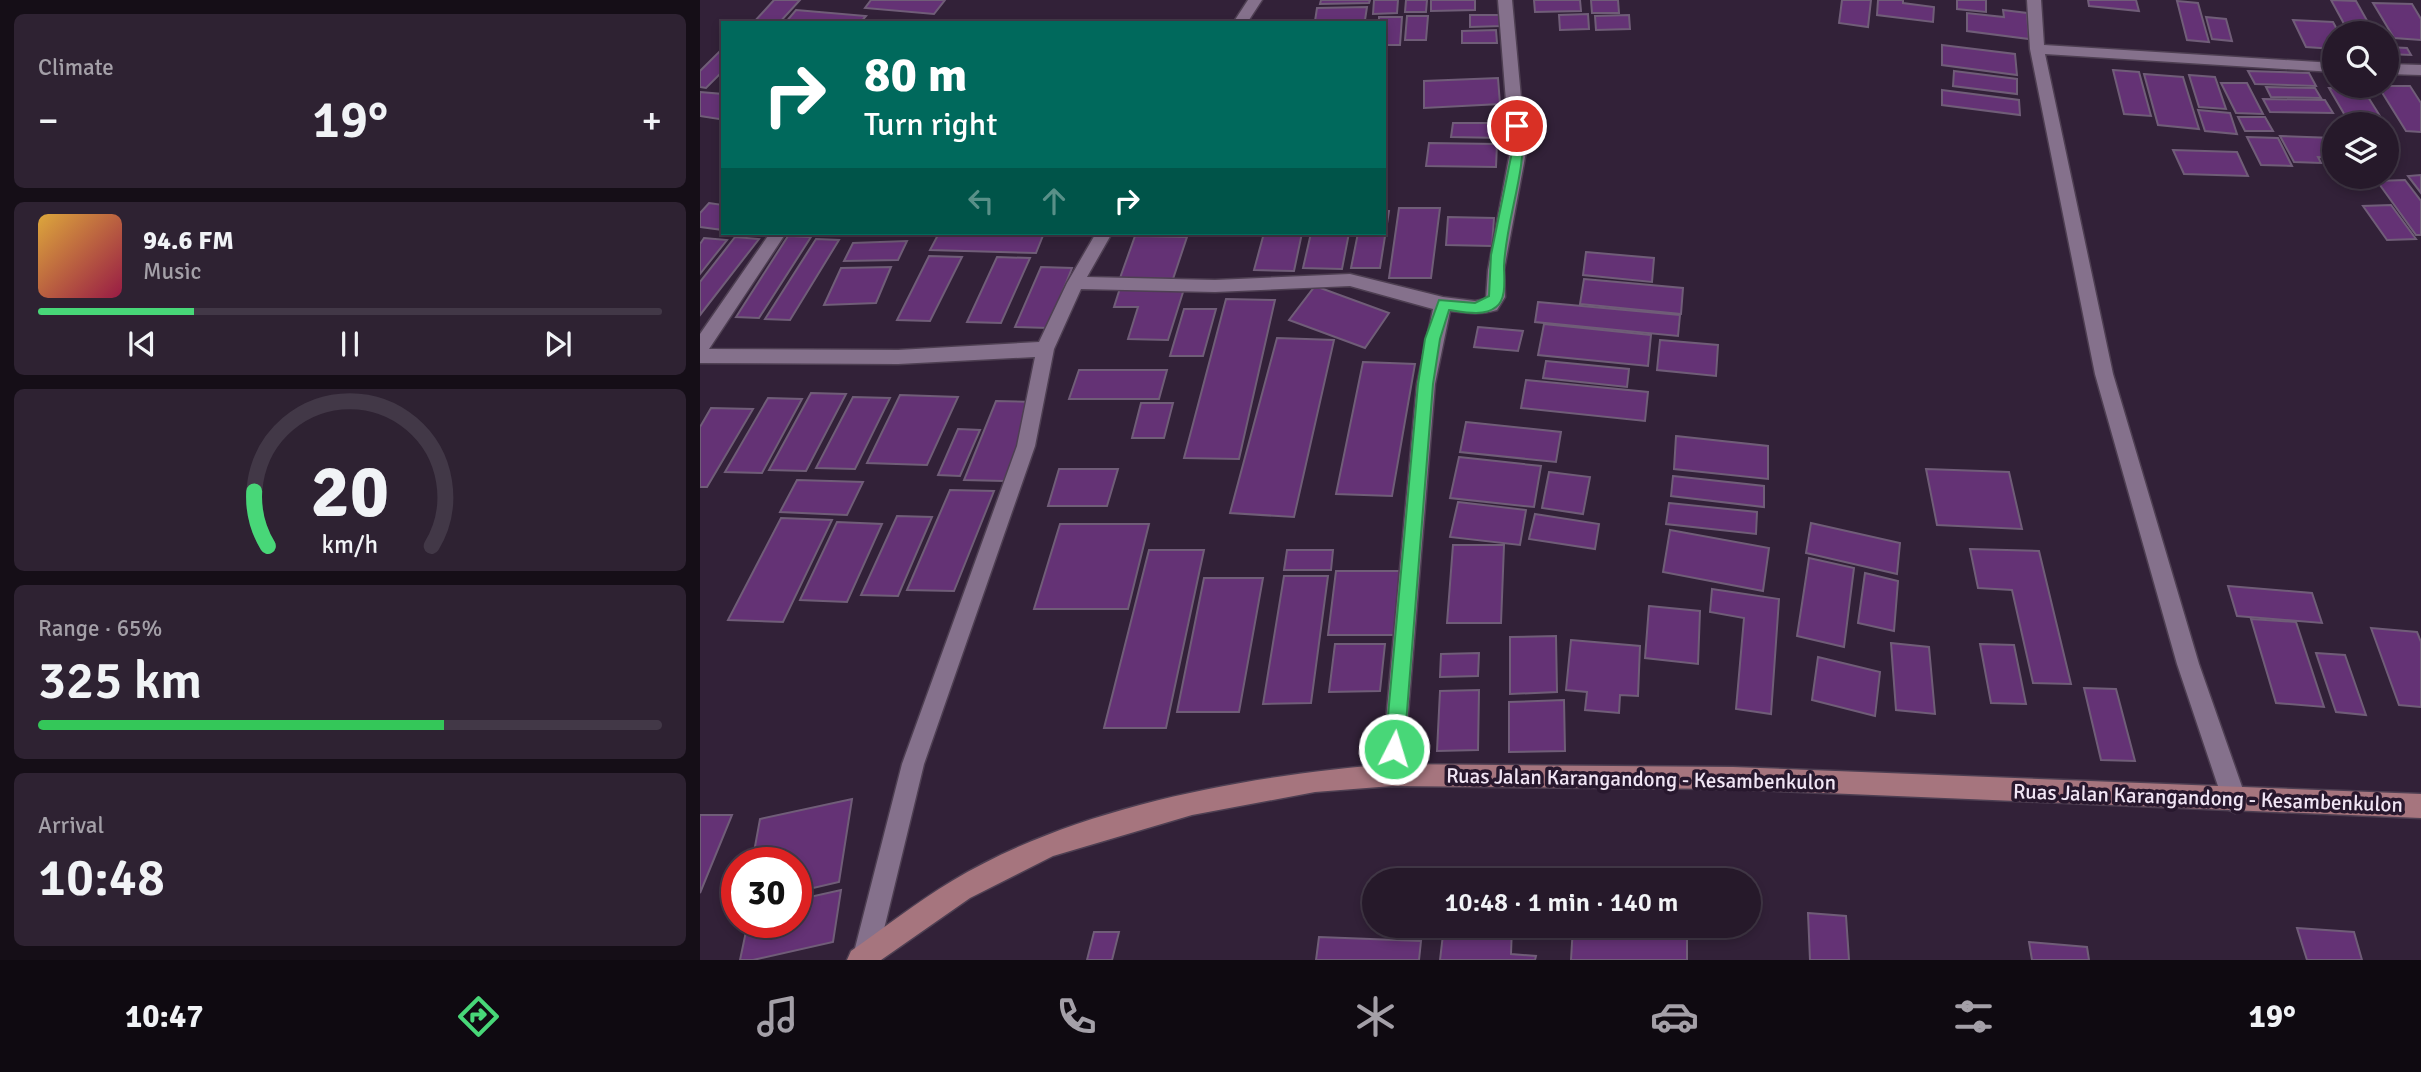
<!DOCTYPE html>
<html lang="en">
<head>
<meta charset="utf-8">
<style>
	:root { --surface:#26192a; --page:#2e2232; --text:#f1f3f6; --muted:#a4a0a8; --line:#423847; --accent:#48d778 }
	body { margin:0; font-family:Signika,sans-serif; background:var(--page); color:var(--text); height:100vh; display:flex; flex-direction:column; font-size:26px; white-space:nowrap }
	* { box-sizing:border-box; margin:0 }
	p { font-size:23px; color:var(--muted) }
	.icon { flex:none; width:38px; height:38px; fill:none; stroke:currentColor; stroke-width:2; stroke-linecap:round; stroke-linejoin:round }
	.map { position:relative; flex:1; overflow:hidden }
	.drawer { display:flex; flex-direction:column; gap:14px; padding:14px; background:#150e17; width:700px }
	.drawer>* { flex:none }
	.guide { position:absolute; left:21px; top:21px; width:665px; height:214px; border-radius:0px; box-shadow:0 4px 10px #0003,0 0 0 2px var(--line); background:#00695c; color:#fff; overflow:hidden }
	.fabs { position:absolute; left:1622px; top:21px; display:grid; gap:14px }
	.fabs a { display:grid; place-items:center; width:77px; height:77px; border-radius:50%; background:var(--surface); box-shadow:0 4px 10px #0003,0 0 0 2px var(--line); font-size:35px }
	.speed { position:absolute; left:21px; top:847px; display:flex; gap:14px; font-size:35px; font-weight:700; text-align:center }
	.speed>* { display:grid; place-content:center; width:91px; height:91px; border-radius:50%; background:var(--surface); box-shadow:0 4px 10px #0003,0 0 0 2px var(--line); line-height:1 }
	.speed .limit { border:10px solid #d22; background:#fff; color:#111 }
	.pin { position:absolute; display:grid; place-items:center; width:60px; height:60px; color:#fff; margin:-30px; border:4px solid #fff; border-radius:50%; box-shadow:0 2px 7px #0007 }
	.me { position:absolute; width:77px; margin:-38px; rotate:5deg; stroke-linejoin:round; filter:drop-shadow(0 0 5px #0008) }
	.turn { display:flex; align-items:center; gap:24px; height:147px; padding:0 28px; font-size:32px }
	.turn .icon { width:91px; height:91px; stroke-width:2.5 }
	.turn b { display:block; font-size:49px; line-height:60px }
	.lanes { display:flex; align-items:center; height:66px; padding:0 28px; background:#0003; justify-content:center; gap:35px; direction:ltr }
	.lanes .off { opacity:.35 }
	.big { font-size:52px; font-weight:600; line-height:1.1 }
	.drawer .tile { flex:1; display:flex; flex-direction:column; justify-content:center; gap:10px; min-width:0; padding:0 24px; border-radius:10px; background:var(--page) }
	.drawer .dial { align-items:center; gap:0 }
	.dial svg { height:182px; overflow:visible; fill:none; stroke:var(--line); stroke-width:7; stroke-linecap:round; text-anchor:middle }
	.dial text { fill:var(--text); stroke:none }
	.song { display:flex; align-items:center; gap:21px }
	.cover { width:84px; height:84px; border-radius:10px; background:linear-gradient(135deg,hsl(40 70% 55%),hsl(340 70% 35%)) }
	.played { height:7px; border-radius:4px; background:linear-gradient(90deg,var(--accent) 25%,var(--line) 25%) }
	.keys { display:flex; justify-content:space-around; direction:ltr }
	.heat { display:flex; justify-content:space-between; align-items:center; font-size:38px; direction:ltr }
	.charge { height:10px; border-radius:5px; background:linear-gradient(90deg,#34c759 65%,var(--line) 0) }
	.trip { position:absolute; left:662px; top:868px; width:399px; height:70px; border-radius:35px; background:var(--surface); box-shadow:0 4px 10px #0003,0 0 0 2px var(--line); font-weight:600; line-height:70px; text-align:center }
	.tabs { display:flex; height:112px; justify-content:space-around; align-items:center; background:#0f0a11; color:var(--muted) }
	.tabs .icon { width:49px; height:49px }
	.tabs .on { color:var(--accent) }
	.tabs b { font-size:32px; color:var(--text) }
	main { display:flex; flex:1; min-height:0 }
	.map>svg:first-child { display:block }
</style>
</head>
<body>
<main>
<section class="drawer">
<div class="tile"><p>Climate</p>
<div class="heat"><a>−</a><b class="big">19°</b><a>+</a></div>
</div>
<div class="tile">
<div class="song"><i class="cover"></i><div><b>94.6 FM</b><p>Music</p></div></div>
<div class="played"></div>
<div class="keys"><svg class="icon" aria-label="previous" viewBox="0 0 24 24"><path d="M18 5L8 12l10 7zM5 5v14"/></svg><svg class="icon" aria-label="pause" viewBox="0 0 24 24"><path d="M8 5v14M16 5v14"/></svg><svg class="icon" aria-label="next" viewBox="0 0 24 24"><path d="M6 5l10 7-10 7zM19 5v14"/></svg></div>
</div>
<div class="tile dial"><svg viewBox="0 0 100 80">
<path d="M14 69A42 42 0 1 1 86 69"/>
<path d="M14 69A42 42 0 0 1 8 45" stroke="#48d778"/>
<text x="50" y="56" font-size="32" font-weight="700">20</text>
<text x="50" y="72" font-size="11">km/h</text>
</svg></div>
<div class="tile"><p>Range · 65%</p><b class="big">325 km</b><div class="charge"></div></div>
<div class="tile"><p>Arrival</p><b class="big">10:48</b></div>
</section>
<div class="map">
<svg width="1721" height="960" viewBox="0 0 1721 960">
	<rect width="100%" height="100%" fill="#322138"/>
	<g fill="#643275" stroke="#705d78" stroke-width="2">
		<path d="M 74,0 L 100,0 L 79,23 L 53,23 Z"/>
		<path d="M 171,0 L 245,0 L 234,14 L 165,8 Z"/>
		<path d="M 621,0 L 670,0 L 669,3 L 620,4 Z"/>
		<path d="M 674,0 L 698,0 L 697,13 L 673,14 Z"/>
		<path d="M 706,0 L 727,0 L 726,12 L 705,12 Z"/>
		<path d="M 731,0 L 775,0 L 775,10 L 731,11 Z"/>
		<path d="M 834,0 L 880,0 L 881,11 L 835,12 Z"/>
		<path d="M 891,0 L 918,0 L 919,13 L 892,13 Z"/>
		<path d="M 1142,0 L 1171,0 L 1168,27 L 1139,23 Z"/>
		<path d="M 1178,0 L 1203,0 L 1203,3 L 1234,7 L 1233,22 L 1177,15 Z"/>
		<path d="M 1257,0 L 1286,0 L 1286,12 L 1257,9 Z"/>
		<path d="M 1388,0 L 1436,0 L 1439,11 L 1389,6 Z"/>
		<path d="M 1631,0 L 1656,1 L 1674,33 L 1649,33 Z"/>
		<path d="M 1477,1 L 1498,3 L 1509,42 L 1487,40 Z"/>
		<path d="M 1673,3 L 1712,4 L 1721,19 L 1721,40 L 1694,38 Z"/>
		<path d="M 667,7 L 665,20 L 615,21 L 617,8 Z"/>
		<path d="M 96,10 L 166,16 L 160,23 L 85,23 Z"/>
		<path d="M 1303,10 L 1327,13 L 1329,39 L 1267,31 L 1267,13 L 1304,17 Z"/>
		<path d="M 888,14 L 889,29 L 860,30 L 859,15 Z"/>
		<path d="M 770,15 L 802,15 L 802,26 L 770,27 Z"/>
		<path d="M 929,15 L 930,29 L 896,30 L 895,16 Z"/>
		<path d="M 707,16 L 728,16 L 726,40 L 705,40 Z"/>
		<path d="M 679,17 L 702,17 L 700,45 L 684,45 L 684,23 L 679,23 Z"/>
		<path d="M 1506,17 L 1526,19 L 1532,41 L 1512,39 Z"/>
		<path d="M 1593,20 L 1633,22 L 1639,33 L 1634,33 L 1634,49 L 1606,47 Z"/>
		<path d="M 796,30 L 797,43 L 762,43 L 762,31 Z"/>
		<path d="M 1242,45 L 1315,54 L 1317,75 L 1242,65 Z"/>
		<path d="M 1687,47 L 1707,48 L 1711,55 L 1687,54 Z"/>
		<path d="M 20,51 L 23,71 L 6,88 L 0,87 L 0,71 Z"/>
		<path d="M 1413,70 L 1439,72 L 1451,116 L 1424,114 Z"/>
		<path d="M 1254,71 L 1317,79 L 1317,94 L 1253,86 Z"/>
		<path d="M 1548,71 L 1609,73 L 1616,86 L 1555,84 Z"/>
		<path d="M 1444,74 L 1483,77 L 1499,129 L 1458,125 Z"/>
		<path d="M 1489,75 L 1515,77 L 1526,109 L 1499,107 Z"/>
		<path d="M 798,78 L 800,104 L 724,108 L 724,81 Z"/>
		<path d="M 1521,83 L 1547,83 L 1563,114 L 1536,113 Z"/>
		<path d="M 1678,86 L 1710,86 L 1721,103 L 1721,132 L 1706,131 Z"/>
		<path d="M 1566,87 L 1615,88 L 1621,98 L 1571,97 Z"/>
		<path d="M 1629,88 L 1663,89 L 1685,124 L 1650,124 Z"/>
		<path d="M 1242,90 L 1319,100 L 1320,115 L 1242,105 Z"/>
		<path d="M 0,92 L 23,94 L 23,115 L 19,119 L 0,116 Z"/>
		<path d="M 1563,99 L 1625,100 L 1633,113 L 1570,112 Z"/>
		<path d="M 1498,110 L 1530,113 L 1537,134 L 1505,131 Z"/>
		<path d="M 1538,117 L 1565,117 L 1573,131 L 1545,131 Z"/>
		<path d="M 753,123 L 804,123 L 803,138 L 751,137 Z"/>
		<path d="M 1580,136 L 1634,138 L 1634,158 L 1618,157 L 1621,163 L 1594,162 Z"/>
		<path d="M 1547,137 L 1578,138 L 1592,166 L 1561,165 Z"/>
		<path d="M 729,143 L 797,144 L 796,167 L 726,166 Z"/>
		<path d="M 1473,150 L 1537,152 L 1548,176 L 1484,174 Z"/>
		<path d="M 1721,175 L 1721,193 L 1708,176 Z"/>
		<path d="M 1705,180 L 1721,201 L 1721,235 L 1716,235 L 1677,181 Z"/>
		<path d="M 9,203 L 23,205 L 23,230 L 0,227 L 0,213 Z"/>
		<path d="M 1691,205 L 1716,239 L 1687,240 L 1663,206 Z"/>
		<path d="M 699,208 L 740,208 L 731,278 L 689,278 Z"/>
		<path d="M 684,211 L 689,211 L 680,268 L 651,268 L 658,233 L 684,233 Z"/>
		<path d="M 748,217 L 794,218 L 792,246 L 746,245 Z"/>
		<path d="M 239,233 L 344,233 L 336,253 L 230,250 Z"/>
		<path d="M 564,233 L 602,233 L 594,271 L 554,270 Z"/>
		<path d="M 611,233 L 649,233 L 642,269 L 603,268 Z"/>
		<path d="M 88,236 L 111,237 L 59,318 L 36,317 Z"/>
		<path d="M 435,236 L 487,237 L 473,279 L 420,278 Z"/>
		<path d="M 35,237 L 59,239 L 0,315 L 0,282 Z"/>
		<path d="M 4,238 L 27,240 L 0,274 L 0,244 Z"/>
		<path d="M 116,239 L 139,240 L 90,320 L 65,319 Z"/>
		<path d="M 207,241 L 198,260 L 144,261 L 153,243 Z"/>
		<path d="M 886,252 L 954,258 L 952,282 L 883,275 Z"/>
		<path d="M 229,256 L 262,257 L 230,321 L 197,320 Z"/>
		<path d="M 297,257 L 330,258 L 301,323 L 267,322 Z"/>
		<path d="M 191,267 L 176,303 L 124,305 L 141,268 Z"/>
		<path d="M 341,267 L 372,268 L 348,328 L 315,327 Z"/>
		<path d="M 884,279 L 983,288 L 981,314 L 880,304 Z"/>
		<path d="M 615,286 L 689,313 L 665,348 L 589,320 Z"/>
		<path d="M 420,288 L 484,289 L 468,340 L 428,339 L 438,307 L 414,307 Z"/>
		<path d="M 526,299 L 575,300 L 539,459 L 484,458 Z"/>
		<path d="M 838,302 L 980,315 L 978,336 L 835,322 Z"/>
		<path d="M 484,309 L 516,309 L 503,356 L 470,356 Z"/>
		<path d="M 844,324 L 951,335 L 948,366 L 838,355 Z"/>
		<path d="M 778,327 L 823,331 L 818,351 L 774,347 Z"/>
		<path d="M 577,338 L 634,340 L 594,517 L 530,513 Z"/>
		<path d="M 960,340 L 1018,345 L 1016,376 L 957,370 Z"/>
		<path d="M 846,361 L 929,369 L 927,387 L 843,378 Z"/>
		<path d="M 663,362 L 715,364 L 692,496 L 636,494 Z"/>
		<path d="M 379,370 L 467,370 L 459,399 L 369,399 Z"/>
		<path d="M 826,380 L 948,392 L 945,421 L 821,408 Z"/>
		<path d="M 111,393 L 146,394 L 106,471 L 69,470 Z"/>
		<path d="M 200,395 L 258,397 L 227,465 L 167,463 Z"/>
		<path d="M 153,397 L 190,398 L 155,469 L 116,468 Z"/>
		<path d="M 68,398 L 102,399 L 62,473 L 25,472 Z"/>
		<path d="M 296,401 L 335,402 L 304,481 L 264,480 Z"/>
		<path d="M 441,403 L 473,403 L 464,438 L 432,438 Z"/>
		<path d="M 11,408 L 53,409 L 7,487 L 0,487 L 0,427 Z"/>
		<path d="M 766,422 L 861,432 L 856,462 L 760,452 Z"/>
		<path d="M 258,429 L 280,430 L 260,476 L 238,475 Z"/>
		<path d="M 976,436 L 1068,446 L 1068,479 L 974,469 Z"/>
		<path d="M 759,457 L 841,466 L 834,507 L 750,498 Z"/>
		<path d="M 359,469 L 418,469 L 407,506 L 348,506 Z"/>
		<path d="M 1226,469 L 1309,472 L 1322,529 L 1237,525 Z"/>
		<path d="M 849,472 L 890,477 L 883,514 L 842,508 Z"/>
		<path d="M 973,476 L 1064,486 L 1064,507 L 971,496 Z"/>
		<path d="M 97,480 L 163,482 L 147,515 L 80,512 Z"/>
		<path d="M 250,490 L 294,491 L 254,591 L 207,590 Z"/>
		<path d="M 758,502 L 826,510 L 820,545 L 750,537 Z"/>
		<path d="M 969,503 L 1057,512 L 1056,534 L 966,524 Z"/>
		<path d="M 835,514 L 899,524 L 895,549 L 829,539 Z"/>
		<path d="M 197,516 L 232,517 L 198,596 L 161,595 Z"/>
		<path d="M 81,518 L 132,520 L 83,622 L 28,620 Z"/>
		<path d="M 137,522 L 182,524 L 147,602 L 100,600 Z"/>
		<path d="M 1111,523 L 1200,543 L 1197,574 L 1106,553 Z"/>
		<path d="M 360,524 L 449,524 L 428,609 L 334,609 Z"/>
		<path d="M 970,530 L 1069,548 L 1063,591 L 963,572 Z"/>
		<path d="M 753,545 L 804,545 L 801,623 L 747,623 Z"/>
		<path d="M 1270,549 L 1339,551 L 1371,684 L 1333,683 L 1312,590 L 1278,588 Z"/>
		<path d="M 449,550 L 504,550 L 466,728 L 404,728 Z"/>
		<path d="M 587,550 L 633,550 L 631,570 L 584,570 Z"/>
		<path d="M 1109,558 L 1154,568 L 1144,647 L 1097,636 Z"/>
		<path d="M 636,571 L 709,571 L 703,635 L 628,635 Z"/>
		<path d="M 1165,573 L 1198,581 L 1194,631 L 1158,623 Z"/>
		<path d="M 584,576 L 628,576 L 611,703 L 563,704 Z"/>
		<path d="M 504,578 L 563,578 L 539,712 L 477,712 Z"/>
		<path d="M 1528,586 L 1612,593 L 1622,623 L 1537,616 Z"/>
		<path d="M 1012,589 L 1079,599 L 1071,714 L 1036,709 L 1044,618 L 1010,612 Z"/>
		<path d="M 949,606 L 1000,611 L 998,664 L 945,658 Z"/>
		<path d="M 1551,619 L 1596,622 L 1624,707 L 1576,703 Z"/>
		<path d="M 1671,628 L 1717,632 L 1721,642 L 1721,707 L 1699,705 Z"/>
		<path d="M 856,636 L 857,692 L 810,694 L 810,637 Z"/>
		<path d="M 871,640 L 940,646 L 938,696 L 920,695 L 919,713 L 885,710 L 887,692 L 866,690 Z"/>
		<path d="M 1191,643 L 1229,647 L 1235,714 L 1196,710 Z"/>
		<path d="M 635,644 L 685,644 L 680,691 L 629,692 Z"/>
		<path d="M 1280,644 L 1314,645 L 1326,704 L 1291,703 Z"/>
		<path d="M 779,653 L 778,676 L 740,677 L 741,654 Z"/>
		<path d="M 1616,653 L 1645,655 L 1666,715 L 1636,712 Z"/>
		<path d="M 1118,657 L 1180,672 L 1175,716 L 1112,700 Z"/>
		<path d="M 1384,688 L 1416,689 L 1435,761 L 1401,760 Z"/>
		<path d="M 779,690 L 778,750 L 737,751 L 740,691 Z"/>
		<path d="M 864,700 L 865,751 L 809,752 L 809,702 Z"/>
		<path d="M 152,799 L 139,882 L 96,892 L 96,863 L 52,863 L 60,819 Z"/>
		<path d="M 0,815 L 32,815 L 0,893 Z"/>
		<path d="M 141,890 L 133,942 L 53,960 L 40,960 L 48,922 L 96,922 L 96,900 Z"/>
		<path d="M 1108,913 L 1146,916 L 1149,960 L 1110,960 Z"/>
		<path d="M 744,926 L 812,926 L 811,954 L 836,956 L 835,960 L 740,960 Z"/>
		<path d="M 873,926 L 987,926 L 987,960 L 871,960 Z"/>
		<path d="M 1597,928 L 1654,932 L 1662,960 L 1607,960 Z"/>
		<path d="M 394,932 L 419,932 L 412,960 L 387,960 Z"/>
		<path d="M 619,937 L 721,941 L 719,960 L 616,960 Z"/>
		<path d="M 1329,942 L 1387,947 L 1389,960 L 1332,960 Z"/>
	</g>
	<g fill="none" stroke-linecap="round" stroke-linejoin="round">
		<defs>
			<g id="minor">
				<path d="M 548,0 L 562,0 L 547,23 L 533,23 Z"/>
				<path d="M 798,0 L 812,0 L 826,152 L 804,270 L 805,297 L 797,310 C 780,315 767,313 750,311 L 735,384 L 703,775 L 700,783 L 692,786 L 684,783 L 681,775 L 717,384 L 733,309 L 650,286 L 515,292 L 381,289 L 354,349 L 335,446 L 224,764 L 177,958 L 152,960 L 202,764 L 317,446 L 335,357 L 198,364 L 0,363 L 0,334 L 70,233 L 86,233 L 9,349 L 198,350 L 339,342 L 367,283 L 396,233 L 412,233 L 387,277 L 515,280 L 650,274 L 743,297 L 775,301 L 786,299 L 788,270 L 810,152 Z"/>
				<path d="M 1327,0 L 1341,0 L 1344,45 L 1634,63 L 1634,72 L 1345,54 L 1413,374 L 1499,664 L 1547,801 L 1543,809 L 1535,813 L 1527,809 L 1523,801 L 1477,664 L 1395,374 L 1330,49 Z"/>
				<path d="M 1687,64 L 1721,65 L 1721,75 L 1687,74 Z"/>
			</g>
			<path id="secondary" d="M 692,764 L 1033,767 L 1721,794 L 1721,818 L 1033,789 L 692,786 L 615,792 L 492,815 L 353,856 L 270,898 L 181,960 L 147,960 L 151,951 C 184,928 217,902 252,881 C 376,806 550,775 692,764 Z"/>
		</defs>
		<use href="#minor" stroke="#4e3f52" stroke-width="3"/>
		<use href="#secondary" stroke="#4e3f52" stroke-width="3"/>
		<use href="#minor" fill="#85718c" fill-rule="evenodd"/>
		<use href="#secondary" fill="#a6757e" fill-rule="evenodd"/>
	</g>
	<path fill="#48d778" stroke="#2f8c4e" stroke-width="2" d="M 817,122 L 823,126 C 826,174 806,219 804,266 C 804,278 807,299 796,307 C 784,317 763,312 749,310 L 740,339 L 733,384 L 704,749 L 701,756 L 694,759 L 688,756 L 685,749 L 718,384 L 725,339 L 739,300 L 775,303 L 789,296 L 791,255 L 812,152 L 810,126 Z"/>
	<g text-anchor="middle" stroke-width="7" stroke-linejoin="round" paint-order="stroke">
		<g font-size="21" fill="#f1e6f5" stroke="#28182e">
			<text transform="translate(941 779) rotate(1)" y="7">Ruas Jalan Karangandong - Kesambenkulon</text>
			<text transform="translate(1508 798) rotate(2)" y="7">Ruas Jalan Karangandong - Kesambenkulon</text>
		</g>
	</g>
</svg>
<div class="fabs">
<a><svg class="icon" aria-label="search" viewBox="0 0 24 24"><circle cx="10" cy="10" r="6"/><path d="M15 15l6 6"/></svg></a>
<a><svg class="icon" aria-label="layers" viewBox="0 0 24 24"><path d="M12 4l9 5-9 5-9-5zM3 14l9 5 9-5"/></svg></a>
</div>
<div class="speed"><div class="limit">30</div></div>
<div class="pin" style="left:817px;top:126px;background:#d93025"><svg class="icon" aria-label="arrive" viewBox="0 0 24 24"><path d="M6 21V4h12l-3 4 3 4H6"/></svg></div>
<svg class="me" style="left:694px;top:749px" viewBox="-20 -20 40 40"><circle r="17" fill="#48d778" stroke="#fff" stroke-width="3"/><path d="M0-11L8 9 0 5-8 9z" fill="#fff"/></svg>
<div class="trip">10:48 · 1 min · 140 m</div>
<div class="guide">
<div class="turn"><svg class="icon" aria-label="right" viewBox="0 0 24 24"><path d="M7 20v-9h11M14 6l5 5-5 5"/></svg><div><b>80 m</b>Turn right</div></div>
<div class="lanes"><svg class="icon off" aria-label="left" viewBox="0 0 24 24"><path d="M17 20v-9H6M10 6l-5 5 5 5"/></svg><svg class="icon off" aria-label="ahead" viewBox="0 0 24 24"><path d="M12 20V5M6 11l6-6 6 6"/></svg><svg class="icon" aria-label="right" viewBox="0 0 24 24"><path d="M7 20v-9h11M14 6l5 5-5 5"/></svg></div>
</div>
</div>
</main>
<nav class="tabs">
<b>10:47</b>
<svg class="icon on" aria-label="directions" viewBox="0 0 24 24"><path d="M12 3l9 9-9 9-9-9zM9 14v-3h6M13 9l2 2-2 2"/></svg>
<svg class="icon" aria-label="music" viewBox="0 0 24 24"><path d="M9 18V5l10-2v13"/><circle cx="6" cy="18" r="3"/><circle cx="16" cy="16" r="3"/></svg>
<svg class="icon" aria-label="phone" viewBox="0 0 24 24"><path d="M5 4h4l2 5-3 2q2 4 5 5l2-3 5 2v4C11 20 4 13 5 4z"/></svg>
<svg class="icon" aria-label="climate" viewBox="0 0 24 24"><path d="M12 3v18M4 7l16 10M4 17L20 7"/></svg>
<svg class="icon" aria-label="car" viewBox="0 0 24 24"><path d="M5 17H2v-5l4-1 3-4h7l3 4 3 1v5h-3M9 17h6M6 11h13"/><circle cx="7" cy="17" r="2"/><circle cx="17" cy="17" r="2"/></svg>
<svg class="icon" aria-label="filters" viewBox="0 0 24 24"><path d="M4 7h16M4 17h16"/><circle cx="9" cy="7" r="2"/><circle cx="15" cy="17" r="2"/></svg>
<b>19°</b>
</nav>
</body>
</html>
